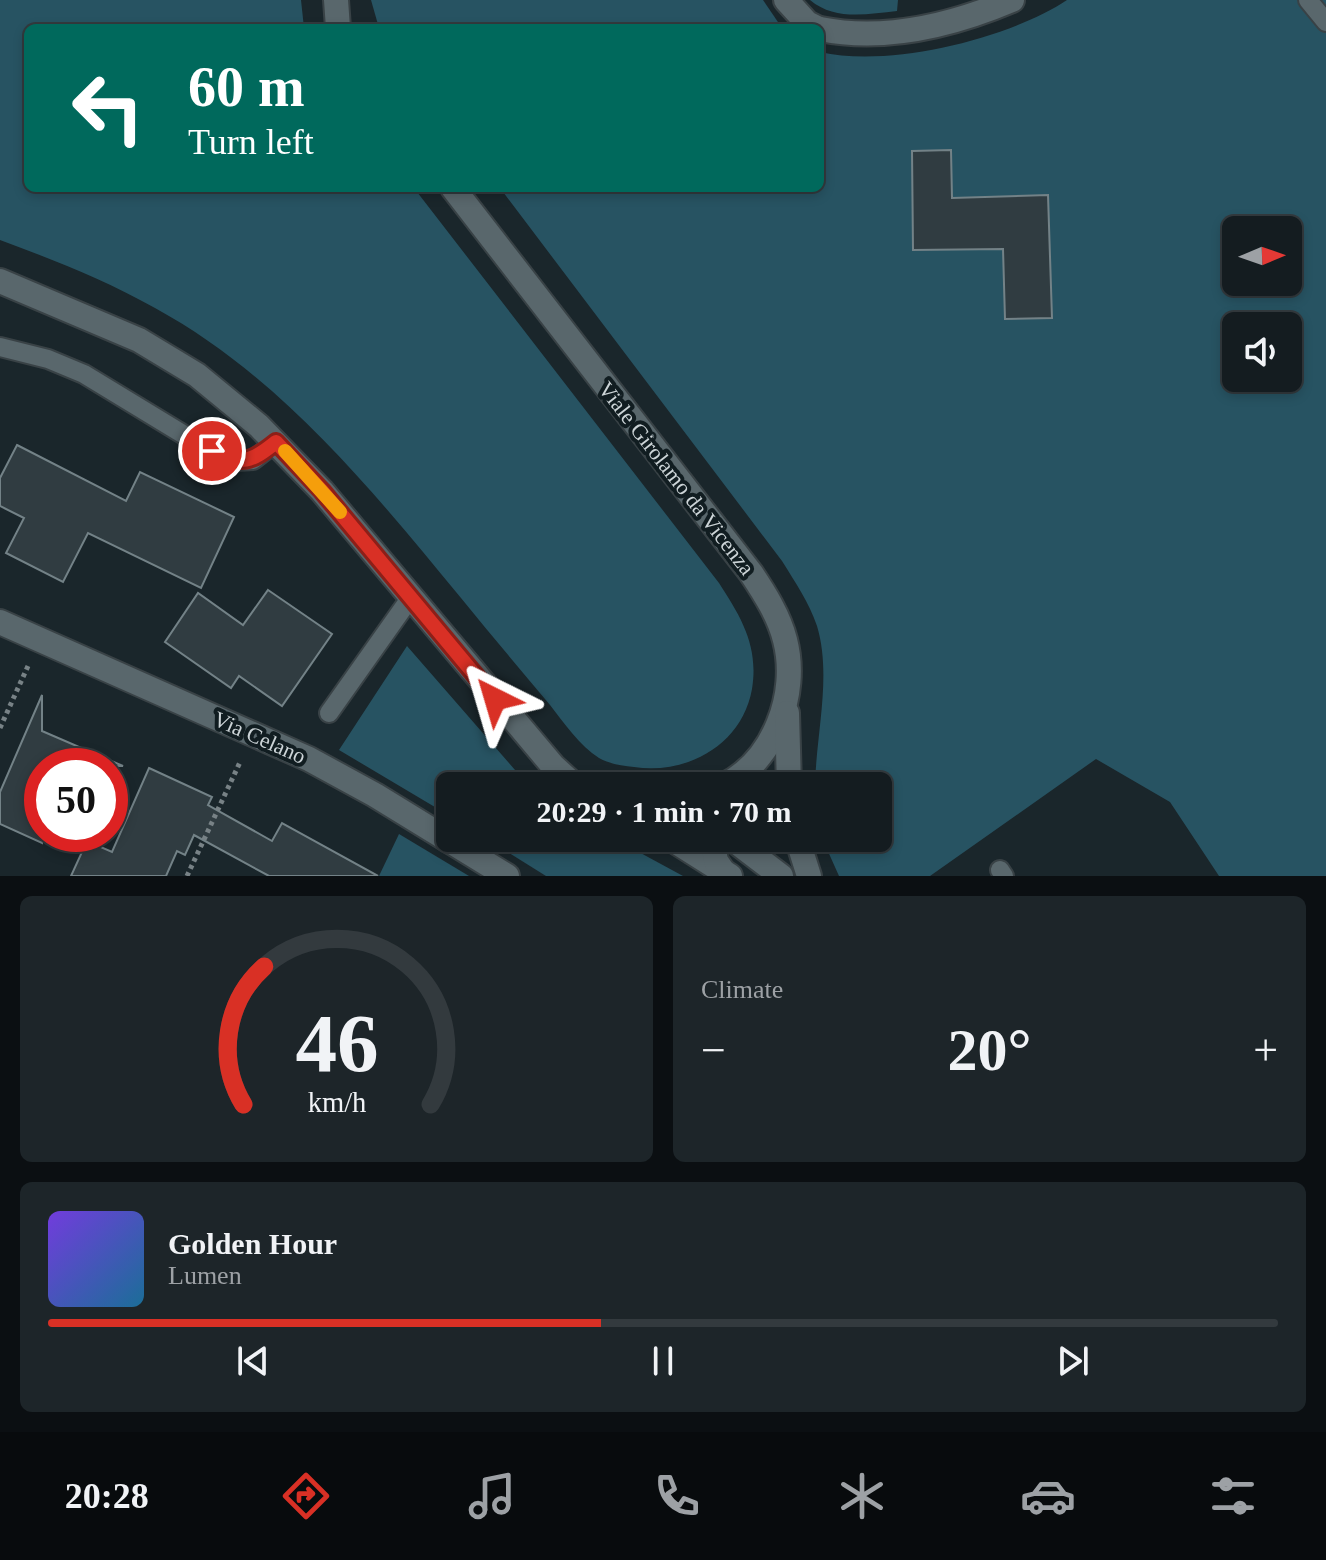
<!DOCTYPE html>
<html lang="en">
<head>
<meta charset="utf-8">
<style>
	:root { --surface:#141c20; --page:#1d2529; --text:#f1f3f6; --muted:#9da1a5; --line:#333a3e; --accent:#d93025 }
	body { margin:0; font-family:"Times New Roman",serif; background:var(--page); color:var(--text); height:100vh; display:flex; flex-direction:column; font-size:30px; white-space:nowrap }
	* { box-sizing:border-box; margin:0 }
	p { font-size:26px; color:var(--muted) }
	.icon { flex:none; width:44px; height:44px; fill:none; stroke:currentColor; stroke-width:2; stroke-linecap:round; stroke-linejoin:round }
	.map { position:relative; height:876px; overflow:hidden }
	.sheet { display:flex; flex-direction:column; gap:20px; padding:20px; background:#0b0f12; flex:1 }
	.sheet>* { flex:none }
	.banner { position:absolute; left:24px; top:24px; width:800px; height:168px; border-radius:12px; box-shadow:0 4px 12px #0003,0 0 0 2px var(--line); background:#00695c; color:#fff; overflow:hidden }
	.needle { width:52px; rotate:88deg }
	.buttons { position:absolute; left:1222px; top:216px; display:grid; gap:16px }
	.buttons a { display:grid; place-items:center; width:80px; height:80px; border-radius:12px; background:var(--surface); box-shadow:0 4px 12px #0003,0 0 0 2px var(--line); font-size:40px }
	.speed { position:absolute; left:24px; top:748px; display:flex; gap:16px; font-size:40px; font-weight:700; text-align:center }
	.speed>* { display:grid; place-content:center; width:104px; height:104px; border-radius:50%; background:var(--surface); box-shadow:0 4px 12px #0003,0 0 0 2px var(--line); line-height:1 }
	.speed .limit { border:12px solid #d22; background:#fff; color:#111 }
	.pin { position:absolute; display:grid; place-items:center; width:68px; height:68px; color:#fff; margin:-34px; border:4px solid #fff; border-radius:50%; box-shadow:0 2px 8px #0007 }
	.me { position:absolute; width:88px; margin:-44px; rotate:320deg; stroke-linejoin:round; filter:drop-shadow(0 0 6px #0008) }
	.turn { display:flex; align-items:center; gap:28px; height:168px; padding:0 32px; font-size:36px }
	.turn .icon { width:104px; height:104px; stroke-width:2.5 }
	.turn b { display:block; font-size:56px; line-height:68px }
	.big { font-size:60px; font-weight:700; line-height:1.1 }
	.sheet .widget { flex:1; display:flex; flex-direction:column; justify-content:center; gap:12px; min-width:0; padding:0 28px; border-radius:12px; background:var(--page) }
	.sheet .dial { align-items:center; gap:0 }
	.dial svg { height:208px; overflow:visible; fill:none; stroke:var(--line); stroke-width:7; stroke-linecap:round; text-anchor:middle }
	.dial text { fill:var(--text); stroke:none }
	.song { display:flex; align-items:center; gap:24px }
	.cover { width:96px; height:96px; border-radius:12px; background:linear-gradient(135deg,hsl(260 70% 55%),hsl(200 70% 35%)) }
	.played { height:8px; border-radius:4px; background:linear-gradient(90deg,var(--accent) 45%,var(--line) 45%) }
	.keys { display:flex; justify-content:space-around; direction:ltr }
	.heat { display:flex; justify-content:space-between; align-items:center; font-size:44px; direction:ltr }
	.sheet .tiles { flex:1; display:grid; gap:20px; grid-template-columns:1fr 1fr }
	.widget:last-child { grid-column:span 2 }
	.trip { position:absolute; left:436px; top:772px; width:456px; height:80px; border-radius:12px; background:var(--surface); box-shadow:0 4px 12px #0003,0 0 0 2px var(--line); font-weight:700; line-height:80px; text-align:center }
	.menu { display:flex; height:128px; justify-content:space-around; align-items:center; background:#080b0d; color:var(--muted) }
	.menu .icon { width:56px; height:56px }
	.menu .selected { color:var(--accent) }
	.menu b { font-size:36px; color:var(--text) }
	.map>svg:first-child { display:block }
</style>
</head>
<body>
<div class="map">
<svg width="1326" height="876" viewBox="0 0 1326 876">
	<rect width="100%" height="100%" fill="#1a262b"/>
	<g fill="#275362" fill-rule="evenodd">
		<path d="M 0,0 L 301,0 L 304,28 L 28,28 L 28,188 L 414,188 L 719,583 C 741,617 759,646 752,689 C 742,745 687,775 634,767 C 622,766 610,764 599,758 C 580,746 564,723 550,705 C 520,669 490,634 461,598 C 371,489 281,377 155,308 C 105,280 54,260 0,240 Z"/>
		<path d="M 371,0 L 763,0 L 782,28 L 379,28 Z"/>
		<path d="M 810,0 L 898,0 L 897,11 C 867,14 835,21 810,0 Z"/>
		<path d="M 1067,0 L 1326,0 L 1326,876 L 1219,876 L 1170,802 L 1096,759 L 930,876 L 839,876 L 822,838 L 878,838 L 878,786 L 815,786 C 816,734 832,676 817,626 C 809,602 795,582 782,561 L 500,188 L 820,188 L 820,52 C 890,68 1008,39 1067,0 ZM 1236,230 L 1288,230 L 1288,282 L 1236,282 ZM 1236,326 L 1288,326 L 1288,378 L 1236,378 Z"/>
		<path d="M 407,646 L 529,786 L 450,786 L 450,816 L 339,750 Z"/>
		<path d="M 399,834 L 469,876 L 379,876 Z"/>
		<path d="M 485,838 L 613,838 L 683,876 L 546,876 Z"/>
	</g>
	<g fill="#303c41" stroke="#738287" stroke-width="2">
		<path d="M 951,150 L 952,198 L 1048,195 L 1052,318 L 1005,319 L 1003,249 L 913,250 L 912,151 Z"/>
		<path d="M 17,445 L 126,501 L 140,472 L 234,517 L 201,588 L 88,533 L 63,582 L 6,553 L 24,518 L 0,506 L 0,478 Z"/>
		<path d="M 268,590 L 332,634 L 282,706 L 239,676 L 231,688 L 165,642 L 198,593 L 243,625 Z"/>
		<path d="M 42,695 L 42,731 L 123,766 L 42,766 L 42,843 L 0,824 L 0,792 Z"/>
		<path d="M 149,768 L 212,797 L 208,805 L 272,841 L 282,823 L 378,876 L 269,876 L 194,835 L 185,855 L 177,851 L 166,876 L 71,876 L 87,841 L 112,852 Z"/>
	</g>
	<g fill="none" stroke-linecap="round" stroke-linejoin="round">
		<defs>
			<g id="lane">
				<path d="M 1308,0 L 1326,22"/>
				<path d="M 0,347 L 48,359 L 84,374 L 204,447 L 226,458 L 237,461 L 253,460 L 276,442"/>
				<path d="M 329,713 L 411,597"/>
				<path d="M 1000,870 L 1004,876"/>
			</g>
			<g id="street">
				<path d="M 786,0 L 807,23 L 817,28"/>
				<path d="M 820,29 C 885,42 953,25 1012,0"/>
				<path d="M 0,622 L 309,759 L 375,795 L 507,876"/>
			</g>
			<g id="secondary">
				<path d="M 336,0 L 338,28"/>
				<path d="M 453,188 L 751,573 C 765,594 779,616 785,640 C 799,694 774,761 723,786"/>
				<path d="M 0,281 L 139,340 L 197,375 L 259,426 L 322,491 L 553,766 L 575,786"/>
				<path d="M 787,713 L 789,786"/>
				<path d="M 670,838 L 730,876"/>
				<path d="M 712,838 L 716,861 L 724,873"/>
				<path d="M 731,838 L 781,876"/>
				<path d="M 797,838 L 809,876"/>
			</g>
		</defs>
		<use href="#lane" stroke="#394246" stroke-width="22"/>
		<use href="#street" stroke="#394246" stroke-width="28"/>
		<use href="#secondary" stroke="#394246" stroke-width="28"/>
		<g stroke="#788286" stroke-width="5" stroke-dasharray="4 4" stroke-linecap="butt">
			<path d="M 0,728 L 28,666"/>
			<path d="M 187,876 L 241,760"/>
		</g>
		<use href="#lane" stroke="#59676c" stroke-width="18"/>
		<use href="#street" stroke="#59676c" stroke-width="24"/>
		<use href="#secondary" stroke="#59676c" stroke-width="24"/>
	</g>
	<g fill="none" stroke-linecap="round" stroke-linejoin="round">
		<defs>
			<path id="route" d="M 212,451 C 243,465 250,463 276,442 L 322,491 L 495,699"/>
		</defs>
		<use href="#route" stroke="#8d1f18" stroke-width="20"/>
		<use href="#route" stroke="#d93025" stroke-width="14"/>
		<path stroke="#f59e0b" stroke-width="14" d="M 285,451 L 340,512"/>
	</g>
	<g text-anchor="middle" stroke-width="8" stroke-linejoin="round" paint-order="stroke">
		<g font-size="22" fill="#ccd4d7" stroke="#111d21">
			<text transform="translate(677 478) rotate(52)" y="8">Viale Girolamo da Vicenza</text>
			<text transform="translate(260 737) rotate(24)" y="8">Via Celano</text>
		</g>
	</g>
</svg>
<div class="buttons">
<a><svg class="needle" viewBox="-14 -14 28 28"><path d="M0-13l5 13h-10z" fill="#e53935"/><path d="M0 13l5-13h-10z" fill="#9da1a5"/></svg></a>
<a><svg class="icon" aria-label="sound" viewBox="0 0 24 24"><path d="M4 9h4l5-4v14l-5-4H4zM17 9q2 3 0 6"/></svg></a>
</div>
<div class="speed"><div class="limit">50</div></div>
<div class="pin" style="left:212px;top:451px;background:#d93025"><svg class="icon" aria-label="arrive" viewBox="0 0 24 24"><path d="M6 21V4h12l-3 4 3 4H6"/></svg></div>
<svg class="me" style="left:495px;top:699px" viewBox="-20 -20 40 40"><path d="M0-17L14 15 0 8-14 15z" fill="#d93025" stroke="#fff" stroke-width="4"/></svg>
<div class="trip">20:29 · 1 min · 70 m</div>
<div class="banner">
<div class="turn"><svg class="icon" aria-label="left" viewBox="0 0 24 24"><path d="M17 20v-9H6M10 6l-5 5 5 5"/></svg><div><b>60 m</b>Turn left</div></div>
</div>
</div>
<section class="sheet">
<div class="tiles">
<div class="widget dial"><svg viewBox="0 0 100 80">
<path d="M14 69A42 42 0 1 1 86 69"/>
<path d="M14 69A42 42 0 0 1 22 16" stroke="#d93025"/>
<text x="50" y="56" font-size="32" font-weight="700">46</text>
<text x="50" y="72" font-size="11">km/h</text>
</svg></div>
<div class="widget"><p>Climate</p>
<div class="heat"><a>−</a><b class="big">20°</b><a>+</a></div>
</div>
<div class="widget">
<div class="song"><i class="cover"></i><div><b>Golden Hour</b><p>Lumen</p></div></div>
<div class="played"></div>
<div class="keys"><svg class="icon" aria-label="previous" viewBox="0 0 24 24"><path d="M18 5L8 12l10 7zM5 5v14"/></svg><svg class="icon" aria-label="pause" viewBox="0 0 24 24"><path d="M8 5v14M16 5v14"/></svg><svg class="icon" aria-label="next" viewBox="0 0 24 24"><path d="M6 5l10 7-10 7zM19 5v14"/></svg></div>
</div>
</div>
</section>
<nav class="menu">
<b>20:28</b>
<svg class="icon selected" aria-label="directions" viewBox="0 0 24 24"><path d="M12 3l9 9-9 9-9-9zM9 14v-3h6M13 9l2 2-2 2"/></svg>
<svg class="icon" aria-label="music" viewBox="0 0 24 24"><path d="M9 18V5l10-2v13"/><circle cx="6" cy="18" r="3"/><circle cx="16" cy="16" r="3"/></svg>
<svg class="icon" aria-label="phone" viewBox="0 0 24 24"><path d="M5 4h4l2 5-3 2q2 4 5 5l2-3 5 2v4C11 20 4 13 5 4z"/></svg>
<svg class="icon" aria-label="climate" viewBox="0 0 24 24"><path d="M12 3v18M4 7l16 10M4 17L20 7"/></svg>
<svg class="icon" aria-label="car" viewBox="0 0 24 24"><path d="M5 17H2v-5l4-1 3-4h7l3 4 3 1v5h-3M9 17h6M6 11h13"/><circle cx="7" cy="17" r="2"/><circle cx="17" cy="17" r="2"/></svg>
<svg class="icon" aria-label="filters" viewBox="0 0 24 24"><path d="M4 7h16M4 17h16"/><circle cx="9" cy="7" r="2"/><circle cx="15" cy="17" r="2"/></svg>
</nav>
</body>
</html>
